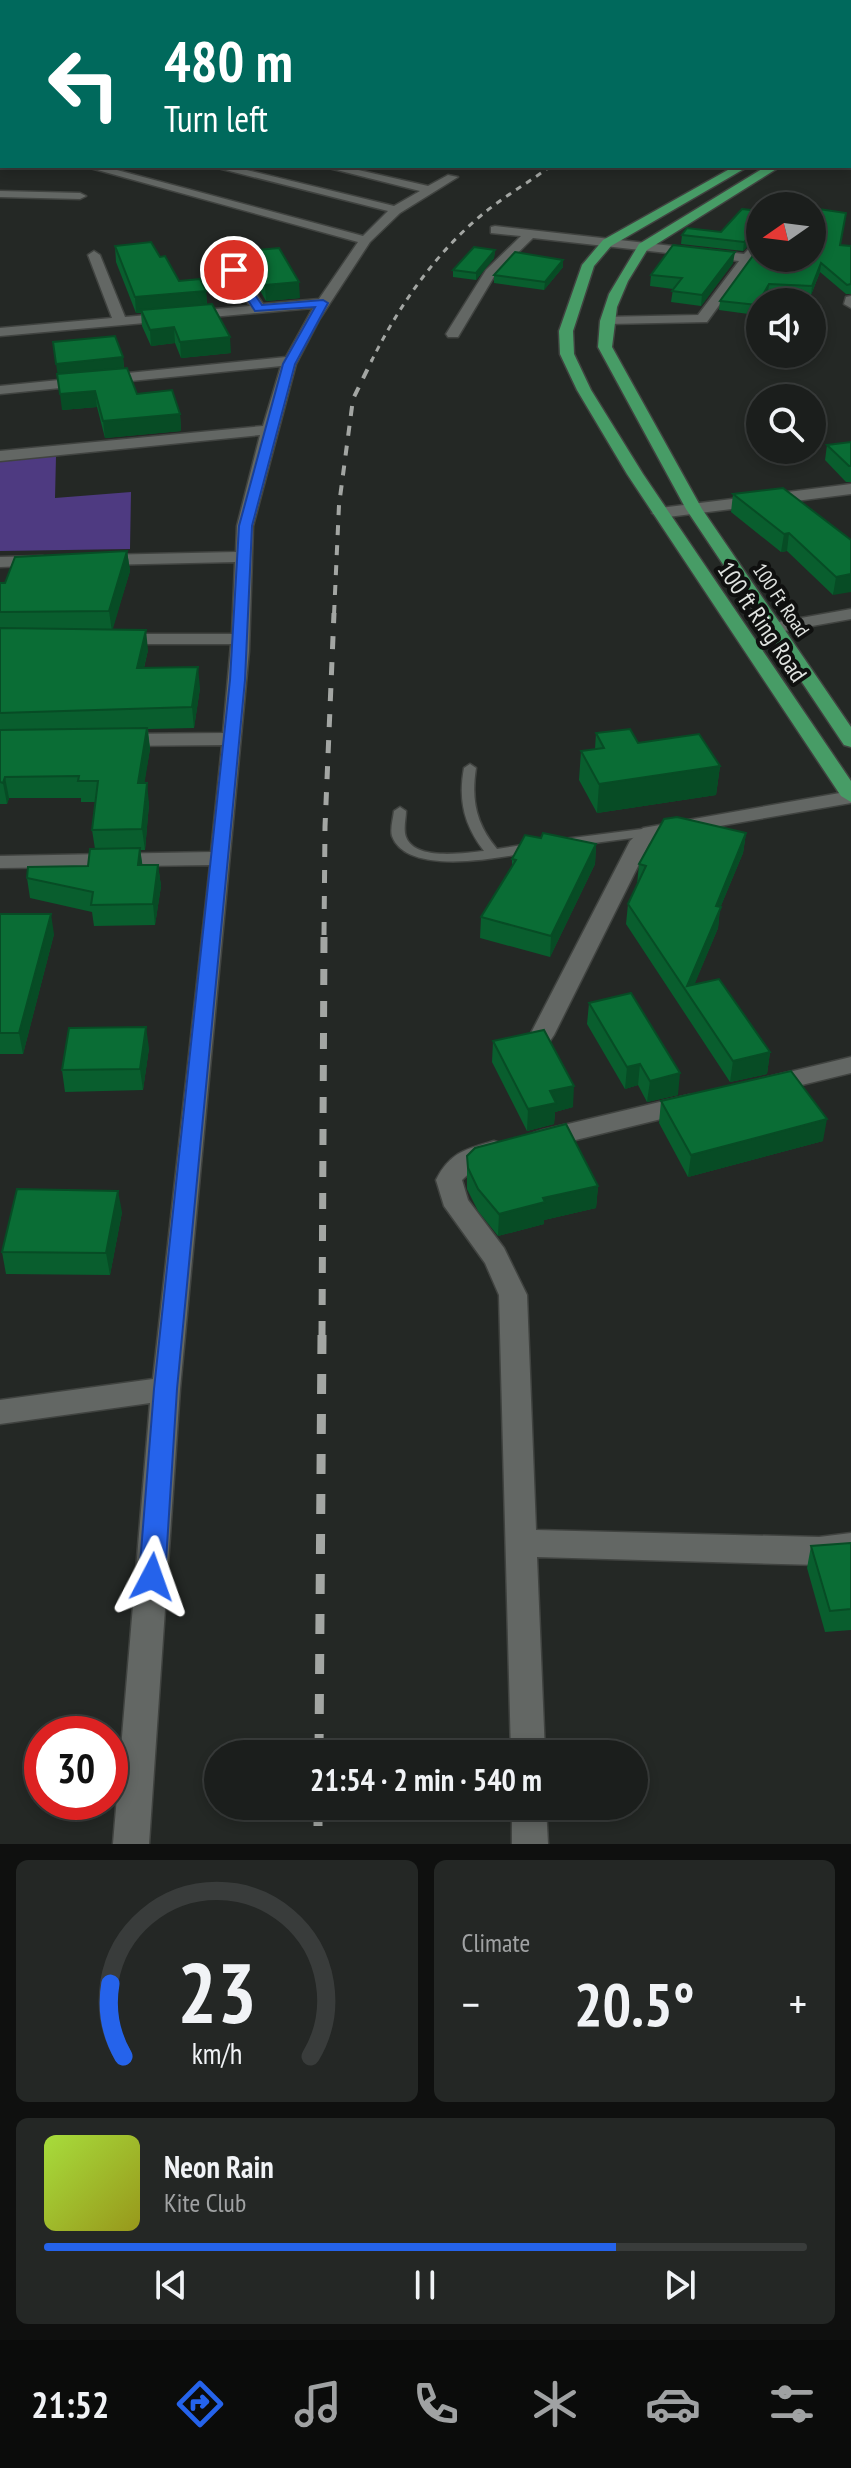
<!DOCTYPE html>
<html lang="en">
<head>
<meta charset="utf-8">
<style>
	:root { --surface:#1b1e1c; --page:#242725; --text:#f1f3f6; --muted:#a0a2a3; --line:#393c3b; --accent:#2563eb }
	body { margin:0; font-family:"PT Sans Narrow",sans-serif; background:var(--page); color:var(--text); height:100vh; display:flex; flex-direction:column; font-size:30px; white-space:nowrap }
	* { box-sizing:border-box; margin:0 }
	p { font-size:26px; color:var(--muted) }
	.icon { flex:none; width:44px; height:44px; fill:none; stroke:currentColor; stroke-width:2; stroke-linecap:round; stroke-linejoin:round }
	.map { position:relative; height:1844px; overflow:hidden }
	.sheet { display:flex; flex-direction:column; gap:16px; padding:16px; background:#0f100f; flex:1 }
	.sheet>* { flex:none }
	.hud { position:absolute; left:0px; top:0px; width:852px; height:168px; box-shadow:0 4px 12px #0003,0 0 0 2px var(--line); background:#00695c; color:#fff; overflow:hidden }
	.needle { width:52px; rotate:256deg }
	.controls { position:absolute; left:746px; top:192px; display:grid; gap:16px }
	.controls a { display:grid; place-items:center; width:80px; height:80px; border-radius:50%; background:var(--surface); box-shadow:0 4px 12px #0003,0 0 0 2px var(--line); font-size:40px }
	.speed { position:absolute; left:24px; top:1716px; display:flex; gap:16px; font-size:40px; font-weight:700; text-align:center }
	.speed>* { display:grid; place-content:center; width:104px; height:104px; border-radius:50%; background:var(--surface); box-shadow:0 4px 12px #0003,0 0 0 2px var(--line); line-height:1 }
	.speed .limit { border:12px solid #d22; background:#fff; color:#111 }
	.pin { position:absolute; display:grid; place-items:center; width:68px; height:68px; color:#fff; margin:-34px; border:4px solid #fff; border-radius:50%; box-shadow:0 2px 8px #0007 }
	.me { position:absolute; width:88px; margin:-44px; rotate:4deg; stroke-linejoin:round; filter:drop-shadow(0 0 6px #0008) }
	.turn { display:flex; align-items:center; gap:28px; height:168px; padding:0 32px; font-size:36px }
	.turn .icon { width:104px; height:104px; stroke-width:2.5 }
	.turn b { display:block; font-size:56px; line-height:68px }
	.big { font-size:60px; font-weight:600; line-height:1.1 }
	.sheet .card { flex:1; display:flex; flex-direction:column; justify-content:center; gap:12px; min-width:0; padding:0 28px; border-radius:12px; background:var(--page) }
	.sheet .dial { align-items:center; gap:0 }
	.dial svg { height:208px; overflow:visible; fill:none; stroke:var(--line); stroke-width:7; stroke-linecap:round; text-anchor:middle }
	.dial text { fill:var(--text); stroke:none }
	.song { display:flex; align-items:center; gap:24px }
	.cover { width:96px; height:96px; border-radius:12px; background:linear-gradient(135deg,hsl(80 70% 55%),hsl(60 70% 35%)) }
	.played { height:8px; border-radius:4px; background:linear-gradient(90deg,var(--accent) 75%,var(--line) 75%) }
	.keys { display:flex; justify-content:space-around; direction:ltr }
	.heat { display:flex; justify-content:space-between; align-items:center; font-size:44px; direction:ltr }
	.sheet .tiles { flex:1; display:grid; gap:16px; grid-template-columns:1fr 1fr }
	.card:last-child { grid-column:span 2 }
	.trip { position:absolute; left:204px; top:1740px; width:444px; height:80px; border-radius:40px; background:var(--surface); box-shadow:0 4px 12px #0003,0 0 0 2px var(--line); font-weight:600; line-height:80px; text-align:center }
	.tab-bar { display:flex; height:128px; justify-content:space-around; align-items:center; background:#0b0c0b; color:var(--muted) }
	.tab-bar .icon { width:56px; height:56px }
	.tab-bar .on { color:var(--accent) }
	.tab-bar b { font-size:36px; color:var(--text) }
	.map>svg:first-child { display:block }
</style>
</head>
<body>
<div class="map">
<svg width="851" height="1844" viewBox="0 0 851 1844">
	<rect width="100%" height="100%" fill="#242825"/>
	<path fill="#4e3a81" d="M 56,456 L 55,498 L 131,492 L 130,549 L 0,551 L 0,461 Z"/>
	<g fill="none" stroke-linecap="round" stroke-linejoin="round">
		<defs>
			<g id="service">
				<rect x="101" y="0" width="6" height="2"/>
				<path d="M 470,764 L 476,768 C 471,800 476,824 497,849 L 535,843 L 542,847 L 540,850 C 507,857 407,878 392,836 C 390,829 393,819 394,811 L 400,807 L 406,811 C 406,819 403,829 406,837 C 415,861 464,853 484,851 C 464,825 458,800 464,768 Z"/>
				<path d="M 650,828 L 657,832 L 655,835 L 564,847 L 557,843 L 564,839 Z"/>
			</g>
			<g id="minor">
				<path d="M 209,0 L 231,0 L 232,2 L 210,2 Z"/>
				<rect x="850" y="107" width="1" height="7"/>
				<rect x="0" y="111" width="2" height="6"/>
				<rect x="0" y="140" width="2" height="7"/>
				<path d="M 83,166 L 102,166 L 363,236 L 388,211 L 210,166 L 230,166 L 394,206 L 420,191 L 321,166 L 341,166 L 428,186 L 448,175 L 458,177 L 400,213 L 370,242 L 319,320 L 296,364 L 253,526 L 249,651 L 180,1389 L 149,1844 L 113,1844 L 150,1403 L 0,1424 L 0,1400 L 153,1379 L 210,865 L 0,868 L 0,856 L 211,852 L 222,745 L 121,746 L 111,740 L 121,734 L 223,733 L 231,644 L 117,644 L 108,639 L 117,634 L 232,634 L 235,562 L 101,565 L 93,560 L 101,555 L 236,552 L 237,526 L 260,435 L 0,461 L 0,451 L 263,426 L 281,366 L 0,394 L 0,386 L 286,357 L 313,308 L 0,336 L 0,328 L 112,318 L 88,255 L 94,251 L 100,255 L 125,317 L 250,306 L 215,250 L 221,246 L 225,247 L 263,304 L 319,299 L 358,242 Z"/>
				<path d="M 0,191 L 80,193 L 86,196 L 80,199 L 0,197 Z"/>
				<path d="M 495,226 L 744,254 L 760,237 L 760,249 L 707,322 L 607,324 L 602,323 L 602,317 L 698,315 L 739,261 L 533,238 L 495,275 L 458,337 L 448,337 L 446,334 L 486,270 L 521,236 L 491,233 L 491,227 Z"/>
				<path d="M 851,296 L 851,308 L 844,304 L 846,297 Z"/>
				<path d="M 851,484 L 851,494 L 660,518 L 652,513 L 660,508 Z"/>
				<path d="M 43,556 L 51,561 L 49,565 L 0,567 L 0,557 Z"/>
				<path d="M 851,609 L 851,619 L 773,633 L 764,628 L 773,623 Z"/>
				<path d="M 851,791 L 851,803 L 657,837 L 649,844 L 554,1035 L 550,1041 L 534,1041 L 530,1035 L 630,841 L 643,828 Z"/>
				<path d="M 851,1057 L 851,1073 L 769,1093 L 760,1091 L 757,1085 L 760,1079 Z"/>
				<path d="M 689,1095 L 698,1098 L 701,1104 L 698,1110 L 543,1148 L 534,1145 L 530,1139 L 534,1133 L 543,1130 Z"/>
				<path d="M 494,1141 L 503,1144 L 507,1150 L 503,1156 L 478,1165 L 462,1180 L 468,1200 L 504,1248 L 527,1295 L 536,1530 L 819,1537 L 851,1533 L 851,1561 L 819,1565 L 537,1557 L 545,1754 L 511,1754 L 499,1295 L 485,1263 L 444,1206 L 436,1180 C 450,1152 466,1149 494,1141 Z"/>
				<path d="M 512,1806 L 546,1806 L 548,1844 L 512,1844 Z"/>
			</g>
			<g id="primary">
				<path d="M 851,92 L 851,99 L 850,99 L 850,92 Z"/>
				<rect x="850" y="118" width="1" height="6"/>
				<path d="M 735,166 L 749,166 L 611,246 L 594,266 L 573,331 L 574,354 L 591,390 L 643,474 L 851,781 L 851,802 L 841,796 L 627,474 L 577,390 L 560,354 L 559,331 L 582,265 L 603,240 Z"/>
				<path d="M 767,166 L 781,166 L 647,250 L 628,281 L 617,307 L 612,347 L 702,509 L 851,727 L 851,747 L 844,745 L 686,509 L 598,347 L 600,321 L 609,294 L 639,244 Z"/>
			</g>
		</defs>
		<use href="#service" stroke="#404340" stroke-width="3"/>
		<use href="#minor" stroke="#404340" stroke-width="3"/>
		<use href="#primary" stroke="#404340" stroke-width="3"/>
		<use href="#service" fill="#636764" fill-rule="evenodd"/>
		<use href="#minor" fill="#636764" fill-rule="evenodd"/>
		<use href="#primary" fill="#479c66" fill-rule="evenodd"/>
		<g stroke="#a3a6a3" stroke-width="3" stroke-dasharray="6 6" stroke-linecap="butt">
			<path d="M 826,2 L 829,0"/>
			<path d="M 371,362 C 398,307 436,252 484,213 C 505,196 529,182 551,166"/>
		</g>
		<path stroke="#a3a6a3" stroke-width="4" stroke-dasharray="10 10" stroke-linecap="butt" d="M 334,615 L 339,505 L 353,399 L 372,360"/>
		<path stroke="#a3a6a3" stroke-width="5" stroke-dasharray="13 13" stroke-linecap="butt" d="M 324,935 L 325,827 L 334,613"/>
		<path stroke="#a3a6a3" stroke-width="7" stroke-dasharray="16 16" stroke-linecap="butt" d="M 322,1337 L 324,933"/>
		<g stroke="#a3a6a3" stroke-width="9" stroke-dasharray="20 20" stroke-linecap="butt">
			<path d="M 319,1754 L 322,1335"/>
			<path d="M 318,1806 L 318,1844"/>
		</g>
	</g>
	<g fill="#095e2e">
		<path d="M 760,211 L 760,235 L 758,235 L 743,251 L 681,244 L 682,235 L 721,232 Z"/>
		<path d="M 841,245 L 851,246 L 851,294 L 846,294 L 820,272 L 811,295 L 768,293 L 756,315 L 719,310 L 720,301 Z"/>
		<path d="M 115,246 L 160,257 L 179,281 L 206,291 L 207,305 L 231,353 L 181,358 L 175,343 L 151,346 L 142,326 L 141,313 L 136,313 L 116,262 Z"/>
		<path d="M 495,250 L 494,258 L 476,280 L 453,277 L 453,270 Z"/>
		<path d="M 245,251 L 300,298 L 266,301 L 246,266 Z"/>
		<path d="M 563,260 L 563,267 L 544,290 L 494,283 L 494,275 Z"/>
		<path d="M 733,263 L 701,306 L 671,302 L 673,289 L 650,286 L 651,275 Z"/>
		<path d="M 123,357 L 124,368 L 137,394 L 180,414 L 181,431 L 105,438 L 97,407 L 62,410 Z"/>
		<path d="M 851,442 L 851,482 L 846,482 L 825,460 L 827,445 Z"/>
		<path d="M 733,494 L 851,540 L 833,595 L 787,551 L 781,552 L 731,512 Z"/>
		<path d="M 127,551 L 130,571 L 112,630 L 148,650 L 144,668 L 200,688 L 194,728 L 148,729 L 150,749 L 144,783 L 149,804 L 145,850 L 140,850 L 142,865 L 158,865 L 161,886 L 155,925 L 94,926 L 92,912 L 30,898 L 27,878 L 88,866 L 95,849 L 92,830 L 96,802 L 81,802 L 81,798 L 9,798 L 7,804 L 0,804 L 0,583 L 5,583 Z"/>
		<path d="M 596,733 L 638,743 L 720,766 L 716,795 L 597,813 L 579,780 L 581,751 L 595,749 Z"/>
		<path d="M 746,833 L 743,853 L 720,908 L 718,928 L 694,985 L 770,1052 L 767,1074 L 730,1082 L 626,924 L 628,904 L 637,885 L 639,864 Z"/>
		<path d="M 541,838 L 596,844 L 595,864 L 550,957 L 480,938 L 481,917 L 512,866 L 512,859 Z"/>
		<path d="M 0,914 L 54,934 L 23,1054 L 0,1054 Z"/>
		<path d="M 589,1003 L 678,1095 L 647,1102 L 638,1085 L 625,1089 L 587,1024 Z"/>
		<path d="M 493,1041 L 573,1107 L 555,1112 L 554,1124 L 527,1131 L 492,1062 Z"/>
		<path d="M 149,1048 L 143,1090 L 65,1092 L 62,1070 Z"/>
		<path d="M 661,1101 L 823,1141 L 688,1177 L 659,1123 Z"/>
		<path d="M 467,1156 L 598,1186 L 596,1208 L 544,1220 L 544,1224 L 498,1236 L 478,1211 L 467,1189 Z"/>
		<path d="M 122,1212 L 110,1275 L 6,1274 L 2,1252 Z"/>
		<path d="M 851,1543 L 851,1630 L 825,1632 L 807,1568 L 811,1546 Z"/>
	</g>
	<g fill="#074c25">
		<path d="M 759,226 L 758,235 L 743,251 L 744,242 Z"/>
		<path d="M 495,250 L 494,258 L 476,280 L 476,273 Z"/>
		<path d="M 735,252 L 733,263 L 701,306 L 702,295 Z"/>
		<path d="M 563,260 L 563,267 L 544,290 L 545,282 Z"/>
		<path d="M 821,263 L 820,272 L 811,295 L 812,286 Z"/>
		<path d="M 299,282 L 300,298 L 266,301 L 265,285 Z"/>
		<path d="M 769,284 L 768,293 L 763,302 L 760,302 L 760,307 L 756,315 L 757,305 Z"/>
		<path d="M 206,291 L 207,307 L 136,313 L 135,297 Z"/>
		<path d="M 174,327 L 175,343 L 151,346 L 150,330 Z"/>
		<path d="M 230,337 L 231,353 L 181,358 L 180,342 Z"/>
		<path d="M 123,357 L 124,370 L 58,377 L 56,364 Z"/>
		<path d="M 95,391 L 97,407 L 62,410 L 60,394 Z"/>
		<path d="M 180,414 L 181,431 L 105,438 L 103,421 Z"/>
		<path d="M 789,533 L 787,551 L 781,552 L 784,534 Z"/>
		<path d="M 127,551 L 130,571 L 112,632 L 109,611 Z"/>
		<path d="M 851,574 L 851,592 L 833,595 L 836,577 Z"/>
		<path d="M 146,630 L 148,650 L 139,688 L 137,668 Z"/>
		<path d="M 198,667 L 200,688 L 194,728 L 192,707 Z"/>
		<path d="M 147,728 L 150,749 L 141,805 L 138,783 Z"/>
		<path d="M 720,766 L 716,795 L 597,813 L 599,784 Z"/>
		<path d="M 5,777 L 9,798 L 7,804 L 3,783 Z"/>
		<path d="M 147,783 L 149,804 L 145,850 L 142,829 Z"/>
		<path d="M 746,833 L 743,853 L 720,908 L 718,928 L 690,995 L 687,986 L 716,906 Z"/>
		<path d="M 596,844 L 595,864 L 550,957 L 551,936 Z"/>
		<path d="M 140,848 L 143,869 L 138,865 Z"/>
		<path d="M 158,865 L 161,886 L 155,925 L 153,904 Z"/>
		<path d="M 51,914 L 54,934 L 23,1054 L 19,1033 Z"/>
		<path d="M 146,1027 L 149,1048 L 143,1090 L 140,1069 Z"/>
		<path d="M 770,1052 L 767,1074 L 730,1082 L 733,1061 Z"/>
		<path d="M 640,1064 L 638,1085 L 625,1089 L 627,1067 Z"/>
		<path d="M 680,1073 L 678,1095 L 647,1102 L 650,1081 Z"/>
		<path d="M 574,1086 L 573,1107 L 555,1112 L 554,1124 L 527,1131 L 528,1109 L 550,1091 Z"/>
		<path d="M 827,1119 L 823,1141 L 688,1177 L 691,1155 Z"/>
		<path d="M 598,1186 L 596,1208 L 544,1220 L 544,1224 L 498,1236 L 499,1214 L 543,1198 Z"/>
		<path d="M 118,1191 L 122,1212 L 110,1275 L 106,1253 Z"/>
	</g>
	<g fill="#0a6d35" stroke="#074c25" stroke-width="2">
		<path d="M 812,208 L 846,213 L 840,245 L 851,246 L 851,284 L 847,285 L 821,263 L 812,286 L 769,284 L 757,305 L 720,301 L 760,246 L 760,258 L 812,258 Z"/>
		<path d="M 742,209 L 760,211 L 760,226 L 744,242 L 682,235 L 687,228 L 721,232 Z"/>
		<path d="M 151,242 L 160,257 L 165,256 L 179,281 L 200,279 L 206,291 L 135,297 L 115,246 Z"/>
		<path d="M 673,245 L 735,252 L 702,295 L 672,291 L 682,278 L 651,275 Z"/>
		<path d="M 474,247 L 495,250 L 476,273 L 453,270 Z"/>
		<path d="M 279,248 L 299,282 L 265,285 L 245,251 Z"/>
		<path d="M 515,252 L 563,260 L 545,282 L 494,275 Z"/>
		<path d="M 212,304 L 230,337 L 180,342 L 174,327 L 150,330 L 141,310 Z"/>
		<path d="M 115,336 L 123,357 L 56,364 L 53,342 Z"/>
		<path d="M 127,368 L 137,394 L 172,390 L 180,414 L 103,421 L 95,391 L 60,394 L 57,374 Z"/>
		<path d="M 851,442 L 851,466 L 849,466 L 827,445 Z"/>
		<path d="M 783,488 L 851,540 L 851,574 L 836,577 L 789,533 L 784,534 L 733,494 Z"/>
		<path d="M 127,551 L 109,611 L 0,612 L 0,583 L 5,583 L 15,557 Z"/>
		<path d="M 0,628 L 146,630 L 137,668 L 198,667 L 192,707 L 0,713 Z"/>
		<path d="M 147,728 L 138,783 L 147,783 L 142,829 L 92,830 L 98,781 L 78,781 L 79,776 L 5,777 L 3,783 L 0,782 L 0,730 Z"/>
		<path d="M 630,729 L 638,743 L 699,734 L 720,766 L 599,784 L 581,751 L 604,748 L 596,733 Z"/>
		<path d="M 677,817 L 746,833 L 716,906 L 721,907 L 687,986 L 719,979 L 770,1052 L 733,1061 L 628,904 L 646,866 L 639,864 L 664,819 Z"/>
		<path d="M 543,833 L 596,844 L 551,936 L 481,917 L 516,860 L 512,859 L 525,835 L 541,838 Z"/>
		<path d="M 140,848 L 138,865 L 158,865 L 153,904 L 91,905 L 93,892 L 27,878 L 28,867 L 88,866 L 90,849 Z"/>
		<path d="M 0,914 L 51,914 L 19,1033 L 0,1033 Z"/>
		<path d="M 631,993 L 680,1073 L 650,1081 L 640,1064 L 627,1067 L 589,1003 Z"/>
		<path d="M 146,1027 L 140,1069 L 62,1070 L 69,1028 Z"/>
		<path d="M 544,1030 L 574,1086 L 550,1091 L 556,1103 L 528,1109 L 493,1041 Z"/>
		<path d="M 791,1071 L 827,1119 L 691,1155 L 661,1101 Z"/>
		<path d="M 566,1124 L 598,1186 L 543,1198 L 545,1202 L 499,1214 L 478,1189 L 468,1168 L 467,1156 L 475,1148 Z"/>
		<path d="M 17,1189 L 118,1191 L 106,1253 L 2,1252 Z"/>
		<path d="M 851,1543 L 851,1609 L 830,1611 L 811,1546 Z"/>
	</g>
	<path fill="#2563eb" stroke="#184099" stroke-width="2" d="M 230,268 L 237,268 L 262,305 L 323,300 L 328,303 L 295,364 L 252,526 L 245,680 L 177,1389 L 165,1577 L 161,1586 L 152,1589 L 142,1586 L 139,1577 L 154,1389 L 230,680 L 239,526 L 283,364 L 315,307 L 255,311 L 228,270 Z"/>
	<g text-anchor="middle" stroke-width="8" stroke-linejoin="round" paint-order="stroke">
		<g font-size="20" fill="#e0e3e0" stroke="#0f100f">
			<text transform="translate(781 600) rotate(56)" y="7">100 Ft Road</text>
		</g>
		<g font-size="24" fill="#e0e3e0" stroke="#0f100f">
			<text transform="translate(762 622) rotate(56)" y="8">100 ft Ring Road</text>
		</g>
	</g>
</svg>
<div class="controls">
<a><svg class="needle" viewBox="-14 -14 28 28"><path d="M0-13l5 13h-10z" fill="#e53935"/><path d="M0 13l5-13h-10z" fill="#a0a2a3"/></svg></a>
<a><svg class="icon" aria-label="sound" viewBox="0 0 24 24"><path d="M4 9h4l5-4v14l-5-4H4zM17 9q2 3 0 6"/></svg></a>
<a><svg class="icon" aria-label="search" viewBox="0 0 24 24"><circle cx="10" cy="10" r="6"/><path d="M15 15l6 6"/></svg></a>
</div>
<div class="speed"><div class="limit">30</div></div>
<div class="pin" style="left:234px;top:270px;background:#d93025"><svg class="icon" aria-label="arrive" viewBox="0 0 24 24"><path d="M6 21V4h12l-3 4 3 4H6"/></svg></div>
<svg class="me" style="left:152px;top:1577px" viewBox="-20 -20 40 40"><path d="M0-17L14 15 0 8-14 15z" fill="#2563eb" stroke="#fff" stroke-width="4"/></svg>
<div class="trip">21:54 · 2 min · 540 m</div>
<div class="hud">
<div class="turn"><svg class="icon" aria-label="left" viewBox="0 0 24 24"><path d="M17 20v-9H6M10 6l-5 5 5 5"/></svg><div><b>480 m</b>Turn left</div></div>
</div>
</div>
<section class="sheet">
<div class="tiles">
<div class="card dial"><svg viewBox="0 0 100 80">
<path d="M14 69A42 42 0 1 1 86 69"/>
<path d="M14 69A42 42 0 0 1 9 41" stroke="#2563eb"/>
<text x="50" y="56" font-size="32" font-weight="700">23</text>
<text x="50" y="72" font-size="11">km/h</text>
</svg></div>
<div class="card"><p>Climate</p>
<div class="heat"><a>−</a><b class="big">20.5°</b><a>+</a></div>
</div>
<div class="card">
<div class="song"><i class="cover"></i><div><b>Neon Rain</b><p>Kite Club</p></div></div>
<div class="played"></div>
<div class="keys"><svg class="icon" aria-label="previous" viewBox="0 0 24 24"><path d="M18 5L8 12l10 7zM5 5v14"/></svg><svg class="icon" aria-label="pause" viewBox="0 0 24 24"><path d="M8 5v14M16 5v14"/></svg><svg class="icon" aria-label="next" viewBox="0 0 24 24"><path d="M6 5l10 7-10 7zM19 5v14"/></svg></div>
</div>
</div>
</section>
<nav class="tab-bar">
<b>21:52</b>
<svg class="icon on" aria-label="directions" viewBox="0 0 24 24"><path d="M12 3l9 9-9 9-9-9zM9 14v-3h6M13 9l2 2-2 2"/></svg>
<svg class="icon" aria-label="music" viewBox="0 0 24 24"><path d="M9 18V5l10-2v13"/><circle cx="6" cy="18" r="3"/><circle cx="16" cy="16" r="3"/></svg>
<svg class="icon" aria-label="phone" viewBox="0 0 24 24"><path d="M5 4h4l2 5-3 2q2 4 5 5l2-3 5 2v4C11 20 4 13 5 4z"/></svg>
<svg class="icon" aria-label="climate" viewBox="0 0 24 24"><path d="M12 3v18M4 7l16 10M4 17L20 7"/></svg>
<svg class="icon" aria-label="car" viewBox="0 0 24 24"><path d="M5 17H2v-5l4-1 3-4h7l3 4 3 1v5h-3M9 17h6M6 11h13"/><circle cx="7" cy="17" r="2"/><circle cx="17" cy="17" r="2"/></svg>
<svg class="icon" aria-label="filters" viewBox="0 0 24 24"><path d="M4 7h16M4 17h16"/><circle cx="9" cy="7" r="2"/><circle cx="15" cy="17" r="2"/></svg>
</nav>
</body>
</html>
